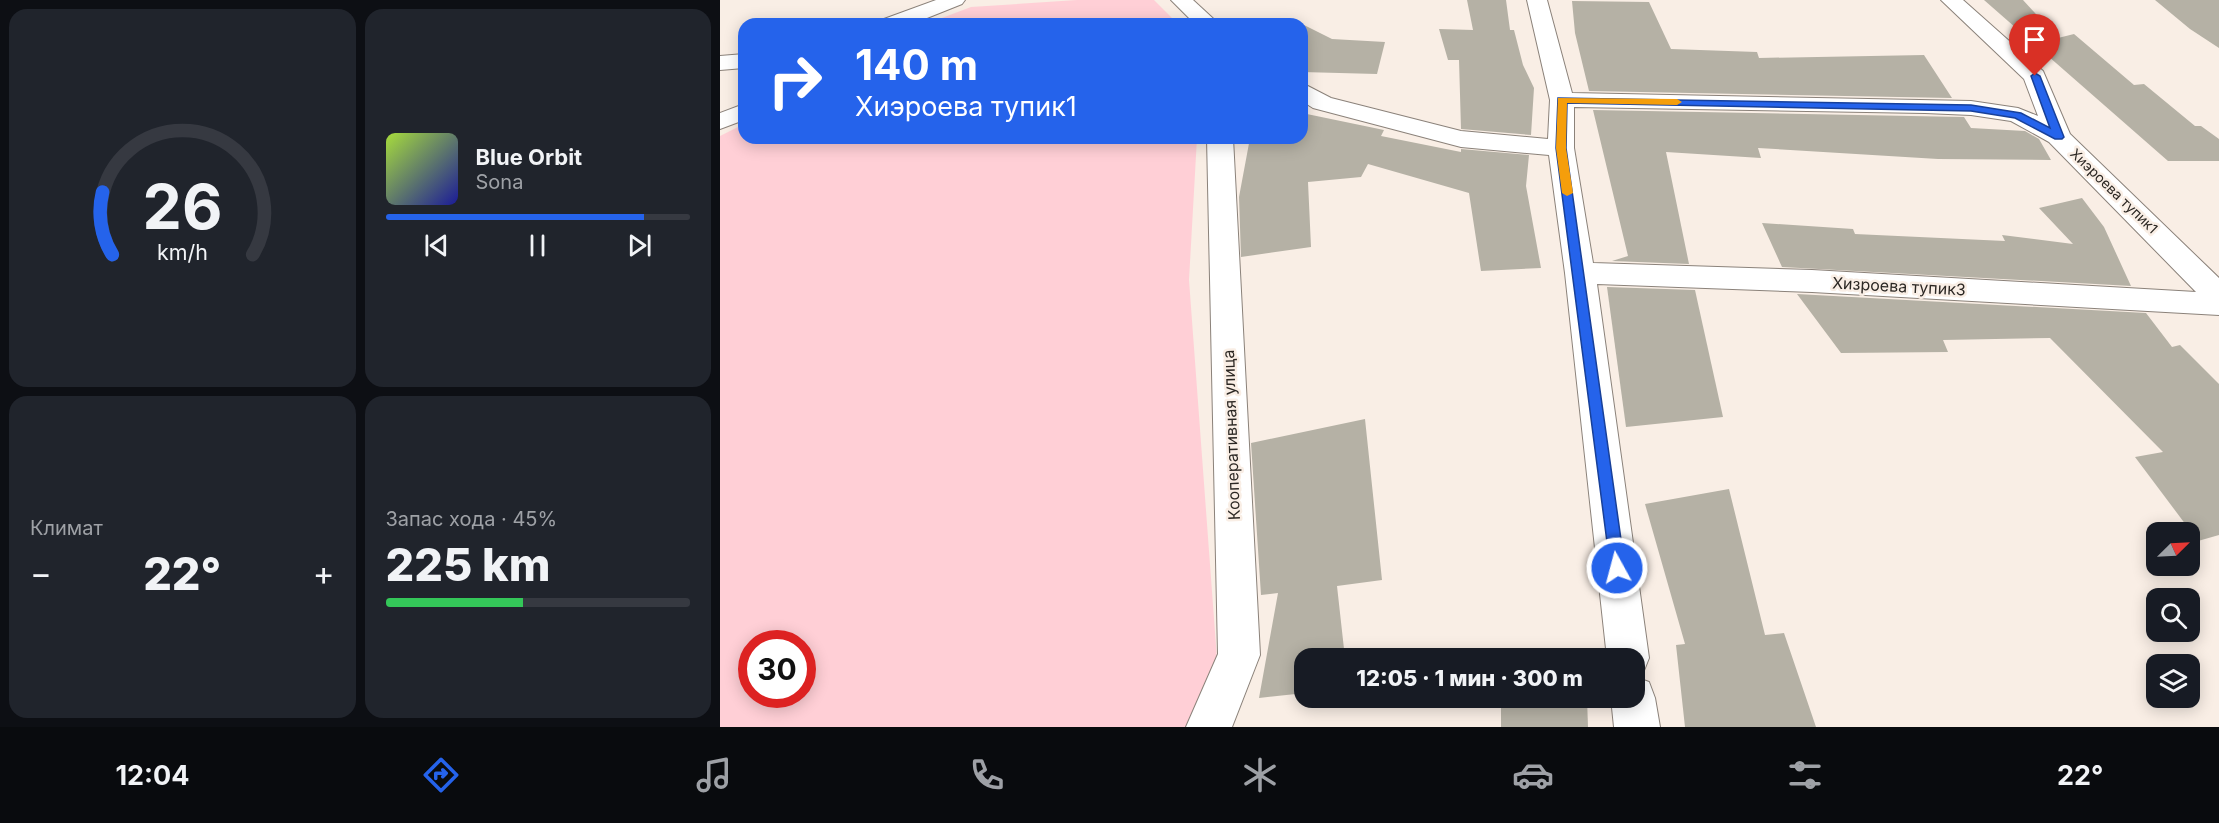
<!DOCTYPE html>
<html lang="ru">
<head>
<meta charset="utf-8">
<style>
	:root { --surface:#171b24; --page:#20242c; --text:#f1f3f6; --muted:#9ea1a6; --line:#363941; --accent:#2563eb }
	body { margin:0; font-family:Inter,sans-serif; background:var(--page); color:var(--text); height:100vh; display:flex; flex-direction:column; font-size:22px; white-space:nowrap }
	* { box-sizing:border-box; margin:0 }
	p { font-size:20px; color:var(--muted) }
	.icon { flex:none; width:33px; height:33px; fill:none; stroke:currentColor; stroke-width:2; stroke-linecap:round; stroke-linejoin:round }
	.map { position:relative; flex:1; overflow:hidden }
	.details { display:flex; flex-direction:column; gap:9px; padding:9px; background:#0d0f14; width:720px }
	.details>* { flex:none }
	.guide { position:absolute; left:18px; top:18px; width:570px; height:126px; border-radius:18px; box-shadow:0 3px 15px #0003; background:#2563eb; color:#fff; overflow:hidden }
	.needle { width:39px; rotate:66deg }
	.buttons { position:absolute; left:1426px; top:522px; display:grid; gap:12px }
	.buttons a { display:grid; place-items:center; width:54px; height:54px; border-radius:12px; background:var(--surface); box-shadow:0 3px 15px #0003; font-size:30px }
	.speed { position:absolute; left:18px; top:630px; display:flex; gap:12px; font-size:30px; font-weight:700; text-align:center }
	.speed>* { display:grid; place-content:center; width:78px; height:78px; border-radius:50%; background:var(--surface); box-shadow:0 3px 15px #0003; line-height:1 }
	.speed .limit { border:9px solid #d22; background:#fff; color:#111 }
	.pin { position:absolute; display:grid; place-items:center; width:51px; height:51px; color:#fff; margin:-62px -26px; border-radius:50% 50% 50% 0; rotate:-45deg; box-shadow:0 0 6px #0007 }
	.pin .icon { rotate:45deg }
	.me { position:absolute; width:66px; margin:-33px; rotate:353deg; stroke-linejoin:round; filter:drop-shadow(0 0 4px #0008) }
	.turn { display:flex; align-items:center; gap:21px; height:126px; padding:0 18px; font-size:27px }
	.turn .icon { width:78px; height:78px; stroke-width:2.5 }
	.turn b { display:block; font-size:42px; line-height:51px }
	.big { font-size:45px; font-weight:800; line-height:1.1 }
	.details .card { flex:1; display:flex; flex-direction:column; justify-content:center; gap:9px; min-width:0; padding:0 21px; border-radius:18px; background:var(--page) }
	.details .dial { align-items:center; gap:0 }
	.dial svg { height:156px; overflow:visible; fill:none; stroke:var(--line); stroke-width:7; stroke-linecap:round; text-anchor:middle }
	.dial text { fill:var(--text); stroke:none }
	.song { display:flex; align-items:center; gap:18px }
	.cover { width:72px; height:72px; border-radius:9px; background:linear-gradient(135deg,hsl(80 70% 55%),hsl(240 70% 35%)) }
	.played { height:6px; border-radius:3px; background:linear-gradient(90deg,var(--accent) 85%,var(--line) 85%) }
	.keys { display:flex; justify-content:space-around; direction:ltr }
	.heat { display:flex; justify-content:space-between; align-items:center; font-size:33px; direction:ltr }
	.charge { height:9px; border-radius:4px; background:linear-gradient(90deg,#34c759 45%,var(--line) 0) }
	.details .tiles { flex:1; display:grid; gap:9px; grid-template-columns:repeat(2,1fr) }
	.trip { position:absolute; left:574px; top:648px; width:351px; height:60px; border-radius:18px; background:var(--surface); box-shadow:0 3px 15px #0003; font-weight:800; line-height:60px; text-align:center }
	.dock { display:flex; height:96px; justify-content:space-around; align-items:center; background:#090b0e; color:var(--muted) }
	.dock .icon { width:42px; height:42px }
	.dock .selected { color:var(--accent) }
	.dock b { font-size:27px; color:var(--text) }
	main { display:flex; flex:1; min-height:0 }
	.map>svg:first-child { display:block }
</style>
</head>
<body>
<main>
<section class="details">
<div class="tiles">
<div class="card dial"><svg viewBox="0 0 100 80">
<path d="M14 69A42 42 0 1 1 86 69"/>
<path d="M14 69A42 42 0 0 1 9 37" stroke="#2563eb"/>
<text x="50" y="56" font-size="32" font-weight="700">26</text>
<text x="50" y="72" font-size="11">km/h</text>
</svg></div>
<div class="card">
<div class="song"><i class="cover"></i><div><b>Blue Orbit</b><p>Sona</p></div></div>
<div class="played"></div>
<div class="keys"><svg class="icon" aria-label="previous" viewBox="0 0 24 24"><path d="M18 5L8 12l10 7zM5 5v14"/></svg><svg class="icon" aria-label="pause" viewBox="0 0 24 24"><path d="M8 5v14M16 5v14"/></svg><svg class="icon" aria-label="next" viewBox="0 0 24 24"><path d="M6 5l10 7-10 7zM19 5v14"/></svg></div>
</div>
<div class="card"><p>Климат</p>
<div class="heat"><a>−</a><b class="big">22°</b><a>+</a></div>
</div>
<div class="card"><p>Запас хода · 45%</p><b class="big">225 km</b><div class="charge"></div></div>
</div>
</section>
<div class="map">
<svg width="1499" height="727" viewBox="0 0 1499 727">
	<rect width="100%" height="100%" fill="#f9eee5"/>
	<g fill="#ffcfd6" fill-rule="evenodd">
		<path d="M 357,0 L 434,0 L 458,24 L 206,24 L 251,7 Z"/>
		<path d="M 24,124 L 24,138 L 477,138 L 469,280 L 500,700 L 482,727 L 0,727 L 0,136 ZM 32,644 L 82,644 L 82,694 L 32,694 Z"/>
	</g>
	<g fill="#b5b1a5">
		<path d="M 747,0 L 786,0 L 790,30 L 794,30 L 803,65 L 814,88 L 811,135 L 741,129 L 739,60 L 728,60 L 719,29 L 753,30 Z"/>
		<path d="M 1264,0 L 1303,0 L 1338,38 L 1354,34 L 1414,85 L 1424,84 L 1475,126 L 1481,126 L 1499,139 L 1499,161 L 1448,161 Z"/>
		<path d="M 1435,0 L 1499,0 L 1499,48 L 1470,29 Z"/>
		<path d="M 852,1 L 929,2 L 951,49 L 1037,52 L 1039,58 L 1204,55 L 1232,98 L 869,91 L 855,33 Z"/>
		<path d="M 582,24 L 612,39 L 665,42 L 657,74 L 582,72 Z"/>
		<path d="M 873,110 L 1244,117 L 1251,128 L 1305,131 L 1319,139 L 1331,160 L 1218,159 L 1038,148 L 1041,158 L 946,152 L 969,264 L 892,261 L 908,256 Z"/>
		<path d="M 582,113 L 664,130 L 661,136 L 741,152 L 741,149 L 809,155 L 806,186 L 821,268 L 761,271 L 749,193 L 648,164 L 641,177 L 588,182 L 591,247 L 521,257 L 519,197 L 530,138 L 582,138 Z"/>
		<path d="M 1362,198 L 1384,227 L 1411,286 L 1062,267 L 1042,223 L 1133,229 L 1135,234 L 1285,241 L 1282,235 L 1353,244 L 1319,208 Z"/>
		<path d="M 887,287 L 975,290 L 1003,417 L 906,427 Z"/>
		<path d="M 1077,294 L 1426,313 L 1452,347 L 1460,345 L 1499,384 L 1499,535 L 1478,541 L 1415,457 L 1443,452 L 1330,338 L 1223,340 L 1228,352 L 1121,353 Z"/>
		<path d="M 645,419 L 662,580 L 617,586 L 625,658 L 585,658 L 585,693 L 539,698 L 558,593 L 541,595 L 531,443 Z"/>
		<path d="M 1009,489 L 1045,635 L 1064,633 L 1096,727 L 965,727 L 956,645 L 965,644 L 925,504 Z"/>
		<path d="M 781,698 L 867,698 L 868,727 L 781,727 Z"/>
	</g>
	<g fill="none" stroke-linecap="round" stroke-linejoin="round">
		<defs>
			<g id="minor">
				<path d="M 216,0 L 245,0 L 242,4 L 192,24 L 161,24 L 164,19 Z"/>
				<path d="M 451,0 L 473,0 L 499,24 L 475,24 Z"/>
				<path d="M 807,0 L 827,0 L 852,93 L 1251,101 L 1298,108 L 1318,116 L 1304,79 L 1221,0 L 1243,0 L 1323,71 L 1350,134 L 1499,278 L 1499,315 L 1092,292 L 877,284 L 929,658 L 923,673 L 915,676 L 915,658 L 887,658 L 845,273 L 829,155 L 741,147 L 593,108 L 582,101 L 582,83 L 611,98 L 741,131 L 828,139 L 830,100 ZM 854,107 L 1205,113 L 1251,115 L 1291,121 L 1329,142 L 1476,292 L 1092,270 L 873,263 L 854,148 Z"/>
				<path d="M 24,54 L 24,68 L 0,70 L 0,56 Z"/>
				<path d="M 24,104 L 24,120 L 0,129 L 0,113 Z"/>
				<path d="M 487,138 L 513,138 L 540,655 L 512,727 L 466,727 L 498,654 Z"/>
				<path d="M 915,677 L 929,682 L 935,698 L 940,727 L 894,727 L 891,698 L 915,698 Z"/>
			</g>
		</defs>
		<use href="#minor" stroke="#8b827a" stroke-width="2"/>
		<use href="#minor" fill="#fff" fill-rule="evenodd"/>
	</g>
	<path fill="#2563eb" stroke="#184099" stroke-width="1.5" d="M 1315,73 L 1320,76 L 1344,137 L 1342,139 L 1335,139 L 1295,118 L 1251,111 L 847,103 L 846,148 L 905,568 L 903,573 L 897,576 L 891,573 L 836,148 L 838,98 L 1251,105 L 1301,113 L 1330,128 L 1311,76 Z"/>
	<path fill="#f59e0b" d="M 838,98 L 957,99 L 962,102 L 957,105 L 847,103 L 846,148 L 853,193 L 847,196 L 842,193 L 836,148 Z"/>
	<g text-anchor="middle" stroke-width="5" stroke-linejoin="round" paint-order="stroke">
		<g font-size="14" fill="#2b2723" stroke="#f9eee5">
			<text transform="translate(1394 191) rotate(44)" y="5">Хиэроева тупик1</text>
		</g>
		<g font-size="16" fill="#2b2723" stroke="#f9eee5">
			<text transform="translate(1179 286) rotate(3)" y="6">Хизроева тупик3</text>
			<text transform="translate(511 435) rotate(-92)" y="6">Кооперативная улица</text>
		</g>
	</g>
</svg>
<div class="buttons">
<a><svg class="needle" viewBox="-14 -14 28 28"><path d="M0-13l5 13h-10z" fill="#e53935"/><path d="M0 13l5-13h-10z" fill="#9ea1a6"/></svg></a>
<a><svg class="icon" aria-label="search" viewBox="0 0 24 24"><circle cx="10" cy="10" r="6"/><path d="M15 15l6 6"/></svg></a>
<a><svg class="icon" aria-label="layers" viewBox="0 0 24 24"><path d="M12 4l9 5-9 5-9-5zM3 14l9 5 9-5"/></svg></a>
</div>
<div class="speed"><div class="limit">30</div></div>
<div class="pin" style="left:1315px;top:76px;background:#d93025"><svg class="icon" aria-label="arrive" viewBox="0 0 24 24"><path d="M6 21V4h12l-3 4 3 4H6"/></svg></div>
<svg class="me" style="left:897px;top:568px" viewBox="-20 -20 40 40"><circle r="17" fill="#2563eb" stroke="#fff" stroke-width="3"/><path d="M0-11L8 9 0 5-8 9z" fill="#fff"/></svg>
<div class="trip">12:05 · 1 мин · 300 m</div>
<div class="guide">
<div class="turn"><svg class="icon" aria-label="right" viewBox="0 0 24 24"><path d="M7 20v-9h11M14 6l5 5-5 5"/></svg><div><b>140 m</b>Хиэроева тупик1</div></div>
</div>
</div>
</main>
<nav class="dock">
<b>12:04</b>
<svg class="icon selected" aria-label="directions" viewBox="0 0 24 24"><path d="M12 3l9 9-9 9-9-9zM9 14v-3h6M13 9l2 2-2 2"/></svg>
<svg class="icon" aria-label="music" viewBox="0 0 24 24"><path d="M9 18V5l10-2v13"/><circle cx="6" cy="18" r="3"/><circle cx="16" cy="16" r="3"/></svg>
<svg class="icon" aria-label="phone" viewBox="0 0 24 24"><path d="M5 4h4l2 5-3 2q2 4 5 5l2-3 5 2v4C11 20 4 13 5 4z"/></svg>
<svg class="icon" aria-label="climate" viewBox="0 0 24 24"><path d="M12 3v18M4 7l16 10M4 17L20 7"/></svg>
<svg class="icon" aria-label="car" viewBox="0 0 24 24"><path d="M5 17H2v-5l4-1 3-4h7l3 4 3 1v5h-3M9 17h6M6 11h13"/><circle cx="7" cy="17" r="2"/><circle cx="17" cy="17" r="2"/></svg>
<svg class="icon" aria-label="filters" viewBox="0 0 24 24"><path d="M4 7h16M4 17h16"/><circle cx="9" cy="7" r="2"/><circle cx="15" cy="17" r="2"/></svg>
<b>22°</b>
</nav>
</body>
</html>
